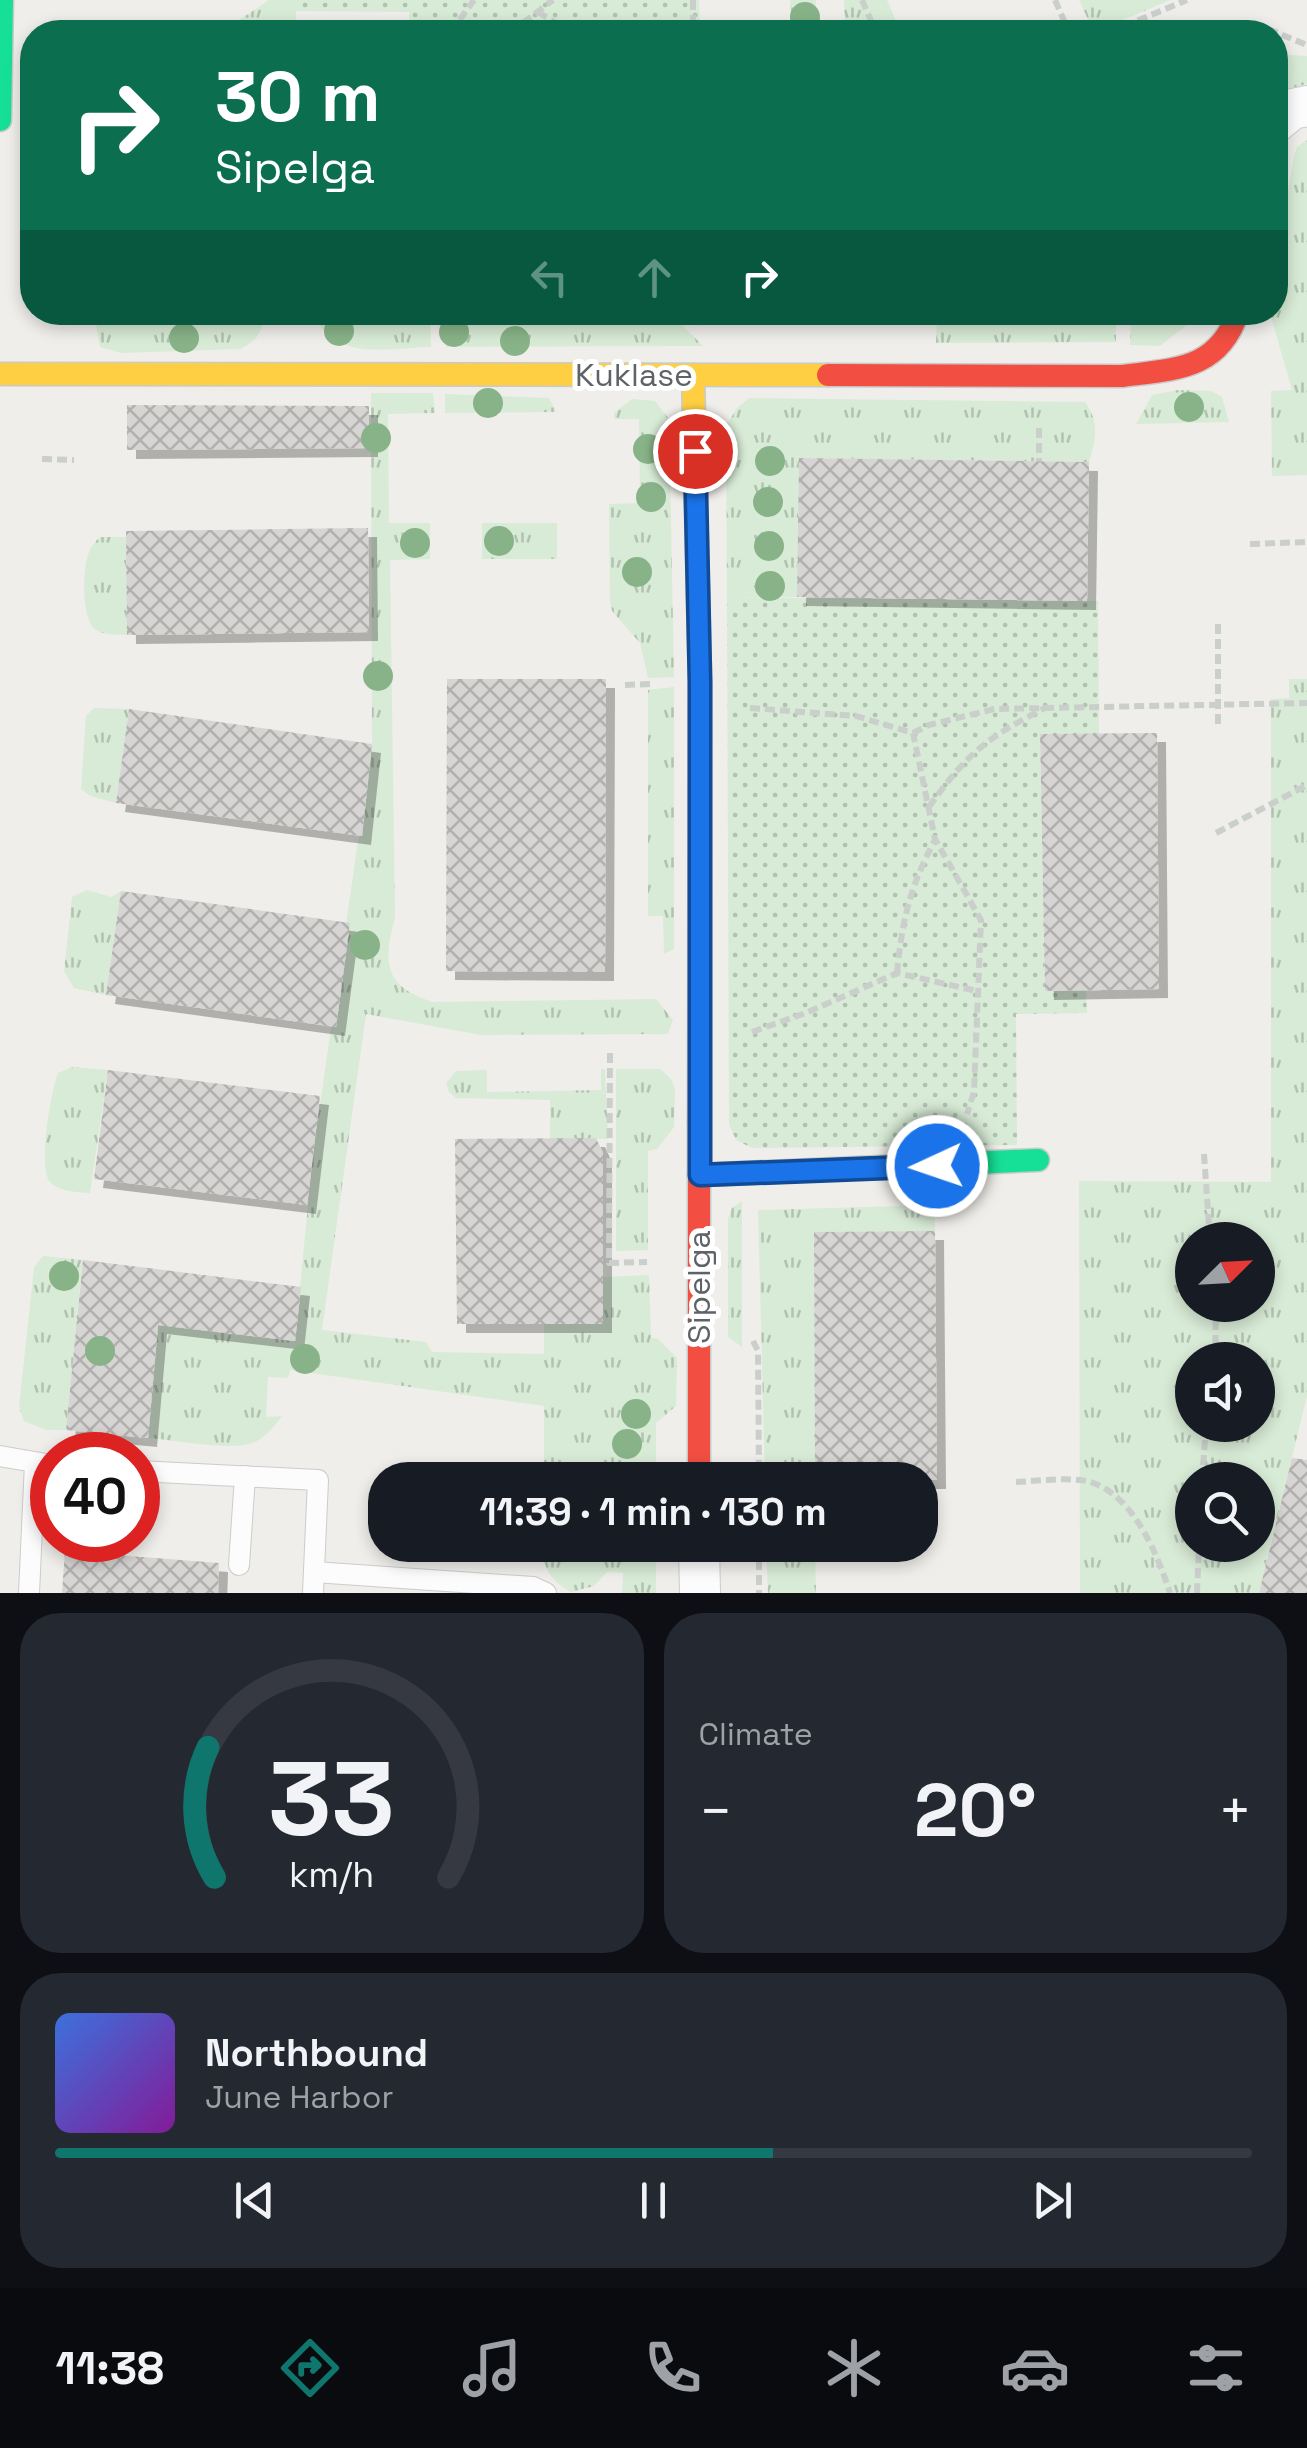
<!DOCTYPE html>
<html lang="en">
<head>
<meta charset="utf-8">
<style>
	:root { --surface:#171b24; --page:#242831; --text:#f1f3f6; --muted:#9ea1a6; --line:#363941; --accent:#0f766e }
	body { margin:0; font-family:"Space Grotesk",sans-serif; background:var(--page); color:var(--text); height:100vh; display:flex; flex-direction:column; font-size:38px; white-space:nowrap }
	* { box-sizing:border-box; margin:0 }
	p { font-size:32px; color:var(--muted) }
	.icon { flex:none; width:55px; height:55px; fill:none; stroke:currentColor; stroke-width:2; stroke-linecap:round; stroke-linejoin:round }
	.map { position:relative; height:1593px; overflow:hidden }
	.details { display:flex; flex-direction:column; gap:20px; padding:20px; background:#0d0f14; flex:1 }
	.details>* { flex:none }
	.banner { position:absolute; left:20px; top:20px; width:1268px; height:305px; border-radius:40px; box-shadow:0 5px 15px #0003; background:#0b6e4f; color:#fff; overflow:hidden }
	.needle { width:65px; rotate:66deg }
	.tools { position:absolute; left:1175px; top:1222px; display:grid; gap:20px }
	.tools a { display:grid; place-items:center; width:100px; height:100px; border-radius:50%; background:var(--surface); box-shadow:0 5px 15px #0003; font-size:50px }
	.speed { position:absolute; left:30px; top:1432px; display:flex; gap:20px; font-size:50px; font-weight:700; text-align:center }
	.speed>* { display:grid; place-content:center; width:130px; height:130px; border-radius:50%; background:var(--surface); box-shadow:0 5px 15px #0003; line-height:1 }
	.speed .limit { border:15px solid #d22; background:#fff; color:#111 }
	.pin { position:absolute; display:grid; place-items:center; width:85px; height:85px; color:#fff; margin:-42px; border:5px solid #fff; border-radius:50%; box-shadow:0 2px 10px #0007 }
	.me { position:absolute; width:110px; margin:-55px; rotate:267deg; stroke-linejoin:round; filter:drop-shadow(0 0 8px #0008) }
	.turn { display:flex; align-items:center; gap:35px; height:210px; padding:0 30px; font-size:45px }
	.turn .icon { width:130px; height:130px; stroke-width:2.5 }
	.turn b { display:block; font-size:70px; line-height:85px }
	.lanes { display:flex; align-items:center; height:95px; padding:0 30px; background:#0003; justify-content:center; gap:50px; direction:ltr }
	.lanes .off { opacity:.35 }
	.big { font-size:75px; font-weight:700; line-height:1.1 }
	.details .widget { flex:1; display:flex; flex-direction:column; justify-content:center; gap:15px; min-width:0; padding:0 35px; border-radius:40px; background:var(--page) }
	.details .dial { align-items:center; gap:0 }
	.dial svg { height:260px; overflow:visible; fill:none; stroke:var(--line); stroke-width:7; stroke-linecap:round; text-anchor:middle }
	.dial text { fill:var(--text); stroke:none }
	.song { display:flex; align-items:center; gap:30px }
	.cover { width:120px; height:120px; border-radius:15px; background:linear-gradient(135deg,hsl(220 70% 55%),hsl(290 70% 35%)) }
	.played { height:10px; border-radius:5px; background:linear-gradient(90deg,var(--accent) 60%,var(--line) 60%) }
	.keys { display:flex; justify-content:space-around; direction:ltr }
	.heat { display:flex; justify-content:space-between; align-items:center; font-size:55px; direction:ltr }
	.details .tiles { flex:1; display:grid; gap:20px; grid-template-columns:1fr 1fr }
	.widget:last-child { grid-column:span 2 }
	.trip { position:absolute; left:368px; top:1462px; width:570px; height:100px; border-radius:40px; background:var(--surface); box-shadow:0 5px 15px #0003; font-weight:700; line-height:100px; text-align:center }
	.dock { display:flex; height:160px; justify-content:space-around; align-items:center; background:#090b0e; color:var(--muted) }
	.dock .icon { width:70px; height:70px }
	.dock .active { color:var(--accent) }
	.dock b { font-size:45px; color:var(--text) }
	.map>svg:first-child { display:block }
</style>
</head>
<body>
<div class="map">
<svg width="1307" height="1593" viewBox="0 0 1307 1593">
	<defs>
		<pattern id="grass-tufts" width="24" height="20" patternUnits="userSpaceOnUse" patternTransform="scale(2.5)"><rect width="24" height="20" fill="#d8ebd6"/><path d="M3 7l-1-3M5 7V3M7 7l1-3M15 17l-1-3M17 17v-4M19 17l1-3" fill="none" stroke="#b2c2b1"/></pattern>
		<pattern id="park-dots" width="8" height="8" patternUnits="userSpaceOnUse" patternTransform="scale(2.5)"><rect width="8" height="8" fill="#d8ebd6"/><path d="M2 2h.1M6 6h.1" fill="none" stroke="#b2c2b1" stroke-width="1.8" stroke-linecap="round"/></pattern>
		<pattern id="building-cross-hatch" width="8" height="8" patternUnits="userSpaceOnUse" patternTransform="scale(2.5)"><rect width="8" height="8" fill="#d6d5d3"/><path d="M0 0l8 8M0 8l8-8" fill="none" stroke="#b1b0af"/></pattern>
		<filter id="shadow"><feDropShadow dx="9" dy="9" stdDeviation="0" flood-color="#0004"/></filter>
	</defs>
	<rect width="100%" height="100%" fill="#efeeea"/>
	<g fill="url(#grass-tufts)" fill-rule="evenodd">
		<path d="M 269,0 L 303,0 L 296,12 L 296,32 L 222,32 Z"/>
		<path d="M 790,0 L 816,0 L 815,32 L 790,32 Z"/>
		<path d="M 844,0 L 887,0 L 901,32 L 845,32 Z"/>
		<path d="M 1079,0 L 1170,0 L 1094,32 Z"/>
		<path d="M 1275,54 L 1307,56 L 1307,84 L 1275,92 Z"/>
		<path d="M 1307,140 L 1307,475 L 1272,476 L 1271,391 L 1292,390 L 1270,313 L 1275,312 L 1275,268 L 1294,156 L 1297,147 Z"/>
		<path d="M 542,312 L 677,320 L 703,346 L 446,347 L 445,313 Z"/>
		<path d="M 94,313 L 264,313 C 263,332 257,341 240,349 L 121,353 L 100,347 Z"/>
		<path d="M 318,313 L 430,313 L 431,347 C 389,348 342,361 317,321 Z"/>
		<path d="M 937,313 L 1116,313 L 1116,342 L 936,343 Z"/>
		<path d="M 1131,313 L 1202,313 L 1160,346 L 1130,345 Z"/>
		<path d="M 1178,390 L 1211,391 L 1222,397 L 1229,422 L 1136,424 L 1152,395 Z"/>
		<path d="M 371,393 L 433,393 L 435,413 L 388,414 L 389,523 L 430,523 L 430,559 L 390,560 L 395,918 C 382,964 385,987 433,1002 L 656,999 L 673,1020 L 668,1034 L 481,1035 L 366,1014 L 322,1330 L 426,1342 L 432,1352 L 544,1354 L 544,1324 L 603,1324 L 603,1277 L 649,1275 L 651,1338 L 658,1339 L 677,1358 L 676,1406 L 656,1423 L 656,1480 L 544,1480 L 544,1406 L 290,1370 L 288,1378 L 268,1377 L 266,1417 L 282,1416 C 274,1427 266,1438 252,1443 C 227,1451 176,1440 148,1438 L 151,1389 L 71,1382 L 66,1430 L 46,1430 L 24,1421 L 19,1407 L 34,1267 L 43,1256 L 83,1260 L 77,1315 L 295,1340 L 313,1153 L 372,744 Z"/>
		<path d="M 445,394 L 549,398 L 556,412 L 445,413 Z"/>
		<path d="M 749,398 L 1085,402 C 1100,423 1096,438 1089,462 L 799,458 L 797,597 L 727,597 L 726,426 L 737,408 Z"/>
		<path d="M 632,399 L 655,401 L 669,419 L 674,677 L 648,678 L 640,643 L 612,611 L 610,601 L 609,504 L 640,503 L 639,419 L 614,419 L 614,413 Z"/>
		<rect x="482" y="523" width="75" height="36"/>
		<path d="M 100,537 L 126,537 L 127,635 C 117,634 103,636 95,629 C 81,619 82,565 90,550 C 90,548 98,538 100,537 Z"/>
		<path d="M 1289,679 L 1307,679 L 1307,1396 L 1259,1593 L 1080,1593 L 1079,1181 L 1271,1182 L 1271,699 L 1289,698 ZM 1192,1240 L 1258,1240 L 1258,1305 L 1192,1305 ZM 1192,1360 L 1258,1360 L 1258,1425 L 1192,1425 ZM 1192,1480 L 1258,1480 L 1258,1545 L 1192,1545 Z"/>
		<path d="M 674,687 L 674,949 L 664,954 L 663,916 L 648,916 L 648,690 Z"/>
		<path d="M 94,708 L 129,709 L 116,803 L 90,796 L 81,789 L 86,716 Z"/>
		<path d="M 87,890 L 111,897 L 121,891 L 106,995 L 74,988 L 64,971 L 72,897 Z"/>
		<path d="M 72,1067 L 108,1070 L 90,1193 C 77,1192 61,1192 51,1183 C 37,1169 51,1091 58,1073 Z"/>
		<path d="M 601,1069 L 605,1069 L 608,1139 L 550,1139 L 550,1100 L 456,1098 L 449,1092 L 446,1083 L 456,1071 L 487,1070 L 487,1092 L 601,1090 Z"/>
		<path d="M 616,1069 L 660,1069 L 671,1079 L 675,1089 L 674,1127 L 657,1149 L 648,1151 L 648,1250 L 616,1251 Z"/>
		<path d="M 742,1201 L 742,1347 L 728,1337 L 728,1219 L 732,1208 Z"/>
		<path d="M 935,1205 L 935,1231 L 814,1232 L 815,1480 L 765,1480 L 758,1210 Z"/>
		<path d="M 543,1545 L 656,1545 L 656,1593 L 622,1593 L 623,1573 L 607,1572 L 594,1586 L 571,1592 C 551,1581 542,1568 543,1545 Z"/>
		<path d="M 766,1545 L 815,1545 L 816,1593 L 768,1593 Z"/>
	</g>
	<g fill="url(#park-dots)">
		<path d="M 303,0 L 699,0 L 700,32 L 410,32 L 409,12 L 296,11 Z"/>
		<path d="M 727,597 L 1098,601 L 1099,734 L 1040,735 L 1045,991 L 1086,990 L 1087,1013 L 1016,1014 L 1017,1145 L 752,1148 L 736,1140 L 729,1124 Z"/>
	</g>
	<g fill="url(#building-cross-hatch)" filter="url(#shadow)">
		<path d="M 127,405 L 369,406 L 369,448 L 127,450 Z"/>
		<path d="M 799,458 L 1089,462 L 1087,601 L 797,597 Z"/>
		<path d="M 368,528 L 369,632 L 127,635 L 126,531 Z"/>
		<path d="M 447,679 L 606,679 L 605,972 L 446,971 Z"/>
		<path d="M 129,709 L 372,744 L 362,836 L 116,803 Z"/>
		<path d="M 1157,733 L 1159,989 L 1045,991 L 1040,734 Z"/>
		<path d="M 121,891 L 350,923 L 336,1027 L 106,995 Z"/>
		<path d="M 108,1070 L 320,1096 L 307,1205 L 94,1179 Z"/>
		<path d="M 596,1138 L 603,1153 L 603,1324 L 457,1324 L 455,1139 Z"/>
		<path d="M 935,1231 L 937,1480 L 815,1480 L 814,1232 Z"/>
		<path d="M 83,1260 L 301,1287 L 295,1341 L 158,1325 L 148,1438 L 66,1430 Z"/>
		<path d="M 1292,1458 L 1307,1460 L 1307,1593 L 1259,1593 Z"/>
		<path d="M 65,1551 L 219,1563 L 218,1593 L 62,1593 Z"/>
	</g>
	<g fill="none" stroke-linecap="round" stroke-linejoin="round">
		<defs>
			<g id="lane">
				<path d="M 0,1456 L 52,1465"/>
				<path d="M 138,1471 L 318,1480 L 313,1593"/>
				<path d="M 239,1565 L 245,1476"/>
				<path d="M 314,1572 L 533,1587 L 546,1593"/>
				<path d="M 29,1593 L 35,1463"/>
			</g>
			<g id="street">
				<path d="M 1275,123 L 1292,109 L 1307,106"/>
				<path d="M 699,1545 L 700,1593"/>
			</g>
			<g id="fast">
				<path d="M 0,120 L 2,0"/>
				<path d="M 699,1175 L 1038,1160"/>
			</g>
			<g id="slow">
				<path d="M 0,374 L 828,375"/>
				<path d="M 693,375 L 700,681 L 699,1123"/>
			</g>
			<g id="jam">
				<path d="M 828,375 L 1122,376 C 1175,369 1219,370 1238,312"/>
				<path d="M 699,1480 L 699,1123"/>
			</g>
		</defs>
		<use href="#lane" stroke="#cbcccc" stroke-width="22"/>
		<use href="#street" stroke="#cbcccc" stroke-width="42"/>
		<use href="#fast" stroke="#cacacb" stroke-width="25"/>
		<use href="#slow" stroke="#cacacb" stroke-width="25"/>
		<use href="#jam" stroke="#cacacb" stroke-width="25"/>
		<g stroke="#cacfcc" stroke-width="6" stroke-dasharray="10 5" stroke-linecap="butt">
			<path d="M 693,0 L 693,32"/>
			<path d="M 862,0 L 876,32"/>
			<path d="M 1055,0 L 1069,32"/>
			<path d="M 538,12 L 571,32"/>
			<path d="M 1268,29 L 1307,45"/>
			<path d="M 451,32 L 474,0"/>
			<path d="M 511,32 L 553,0"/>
			<path d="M 1110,32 L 1187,0"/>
			<path d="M 684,312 L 700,323"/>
			<path d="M 1039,428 L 1039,461"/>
			<path d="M 42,459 L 74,460"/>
			<path d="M 1250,544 L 1307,542"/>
			<path d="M 625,685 L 651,684"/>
			<path d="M 750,708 L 856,716 L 913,733 L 935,839 L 981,920 L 974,1092 L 967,1114"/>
			<path d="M 1218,724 L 1218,619"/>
			<path d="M 913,733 L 929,725 L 994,709 L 1307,703"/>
			<path d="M 929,807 C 968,752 988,737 1047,707"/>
			<path d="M 1216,833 L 1307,785"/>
			<path d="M 897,973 C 902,921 910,886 935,840"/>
			<path d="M 752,1032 L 803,1014 L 897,973 L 977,991"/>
			<path d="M 610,1053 L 609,1263 L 647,1262"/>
			<path d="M 1204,1154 L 1210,1240"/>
			<path d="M 753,1341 L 758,1351 L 759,1480"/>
			<path d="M 1215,1360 L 1216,1305"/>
			<path d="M 1202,1480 L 1206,1425"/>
			<path d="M 1016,1482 C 1037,1481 1059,1478 1080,1480 C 1129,1485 1157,1552 1170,1593"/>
			<path d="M 759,1545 L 759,1593"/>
			<path d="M 1197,1593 L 1199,1545"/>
		</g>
		<use href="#lane" stroke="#fdfcfc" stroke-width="20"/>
		<use href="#street" stroke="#fdfcfc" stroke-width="40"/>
		<use href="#fast" stroke="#16e098" stroke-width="22"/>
		<use href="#slow" stroke="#ffcf43" stroke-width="22"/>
		<use href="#jam" stroke="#f24e42" stroke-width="22"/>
	</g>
	<g fill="#88b388">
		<circle cx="805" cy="17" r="15"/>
		<circle cx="339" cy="331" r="15"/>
		<circle cx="454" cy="332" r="15"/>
		<circle cx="184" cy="338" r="15"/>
		<circle cx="515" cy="341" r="15"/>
		<circle cx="488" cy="403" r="15"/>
		<circle cx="1189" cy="407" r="15"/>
		<circle cx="376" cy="438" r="15"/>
		<circle cx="648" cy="449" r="15"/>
		<circle cx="770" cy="461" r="15"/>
		<circle cx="651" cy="497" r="15"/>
		<circle cx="768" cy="502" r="15"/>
		<circle cx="499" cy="541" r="15"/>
		<circle cx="415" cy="543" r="15"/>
		<circle cx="769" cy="546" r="15"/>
		<circle cx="637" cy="572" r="15"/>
		<circle cx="770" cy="586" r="15"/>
		<circle cx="378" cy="676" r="15"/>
		<circle cx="365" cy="945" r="15"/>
		<circle cx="64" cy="1276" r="15"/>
		<circle cx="100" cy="1351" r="15"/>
		<circle cx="305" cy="1359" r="15"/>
		<circle cx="636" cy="1414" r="15"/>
		<circle cx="627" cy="1444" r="15"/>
	</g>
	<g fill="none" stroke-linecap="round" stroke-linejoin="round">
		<defs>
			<path id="route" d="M 695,451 L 700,682 L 700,1175 L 937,1166"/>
		</defs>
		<use href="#route" stroke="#114b97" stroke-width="25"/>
		<use href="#route" stroke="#1a73e8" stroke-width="18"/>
	</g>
	<g text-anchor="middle" stroke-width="10" stroke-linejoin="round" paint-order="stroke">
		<g font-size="32" fill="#5f6368" stroke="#fff">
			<text x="634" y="386">Kuklase</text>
			<text transform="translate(699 1287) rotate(-90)" y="11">Sipelga</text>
		</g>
	</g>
</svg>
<div class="tools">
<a><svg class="needle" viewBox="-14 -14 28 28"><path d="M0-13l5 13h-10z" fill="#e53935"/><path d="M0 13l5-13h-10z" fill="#9ea1a6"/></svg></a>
<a><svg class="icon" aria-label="sound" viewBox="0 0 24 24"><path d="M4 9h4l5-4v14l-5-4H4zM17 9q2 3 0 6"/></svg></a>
<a><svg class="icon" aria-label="search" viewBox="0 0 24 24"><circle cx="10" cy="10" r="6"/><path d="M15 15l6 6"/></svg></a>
</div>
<div class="speed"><div class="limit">40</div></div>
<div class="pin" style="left:695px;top:451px;background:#d93025"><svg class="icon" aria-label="arrive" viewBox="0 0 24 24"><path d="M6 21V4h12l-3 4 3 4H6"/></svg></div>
<svg class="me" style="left:937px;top:1166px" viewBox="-20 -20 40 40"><circle r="17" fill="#1a73e8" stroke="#fff" stroke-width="3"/><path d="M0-11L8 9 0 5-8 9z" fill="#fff"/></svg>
<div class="trip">11:39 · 1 min · 130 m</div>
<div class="banner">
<div class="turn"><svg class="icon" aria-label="right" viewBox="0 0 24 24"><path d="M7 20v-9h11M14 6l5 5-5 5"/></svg><div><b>30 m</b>Sipelga</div></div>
<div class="lanes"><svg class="icon off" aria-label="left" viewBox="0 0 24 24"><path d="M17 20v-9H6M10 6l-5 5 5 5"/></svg><svg class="icon off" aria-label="ahead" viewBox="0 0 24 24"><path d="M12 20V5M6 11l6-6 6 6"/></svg><svg class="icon" aria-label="right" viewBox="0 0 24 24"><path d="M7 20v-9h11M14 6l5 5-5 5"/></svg></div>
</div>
</div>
<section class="details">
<div class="tiles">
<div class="widget dial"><svg viewBox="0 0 100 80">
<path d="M14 69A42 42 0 1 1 86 69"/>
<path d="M14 69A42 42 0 0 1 12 29" stroke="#0f766e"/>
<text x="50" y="56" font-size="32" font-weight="700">33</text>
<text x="50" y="72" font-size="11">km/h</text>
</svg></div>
<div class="widget"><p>Climate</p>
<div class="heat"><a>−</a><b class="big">20°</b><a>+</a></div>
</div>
<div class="widget">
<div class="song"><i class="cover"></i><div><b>Northbound</b><p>June Harbor</p></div></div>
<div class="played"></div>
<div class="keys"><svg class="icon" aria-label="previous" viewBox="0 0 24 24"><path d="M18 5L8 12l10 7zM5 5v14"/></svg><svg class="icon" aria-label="pause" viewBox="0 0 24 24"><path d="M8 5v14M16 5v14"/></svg><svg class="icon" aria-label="next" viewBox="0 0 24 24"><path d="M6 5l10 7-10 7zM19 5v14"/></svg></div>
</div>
</div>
</section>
<nav class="dock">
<b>11:38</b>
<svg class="icon active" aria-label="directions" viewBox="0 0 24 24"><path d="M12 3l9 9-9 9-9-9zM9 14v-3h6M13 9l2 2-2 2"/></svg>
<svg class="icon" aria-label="music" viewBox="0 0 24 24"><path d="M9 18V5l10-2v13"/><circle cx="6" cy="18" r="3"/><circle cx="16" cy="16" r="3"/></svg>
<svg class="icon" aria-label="phone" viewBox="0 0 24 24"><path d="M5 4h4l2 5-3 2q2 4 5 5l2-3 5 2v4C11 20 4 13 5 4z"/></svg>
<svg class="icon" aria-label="climate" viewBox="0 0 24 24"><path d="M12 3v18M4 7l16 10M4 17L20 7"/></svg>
<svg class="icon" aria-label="car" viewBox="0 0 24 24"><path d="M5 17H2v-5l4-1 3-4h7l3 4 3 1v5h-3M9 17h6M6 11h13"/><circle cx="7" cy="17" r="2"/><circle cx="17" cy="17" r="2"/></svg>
<svg class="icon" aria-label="filters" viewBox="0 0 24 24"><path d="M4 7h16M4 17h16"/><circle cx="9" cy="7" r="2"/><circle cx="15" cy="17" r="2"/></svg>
</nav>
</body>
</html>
